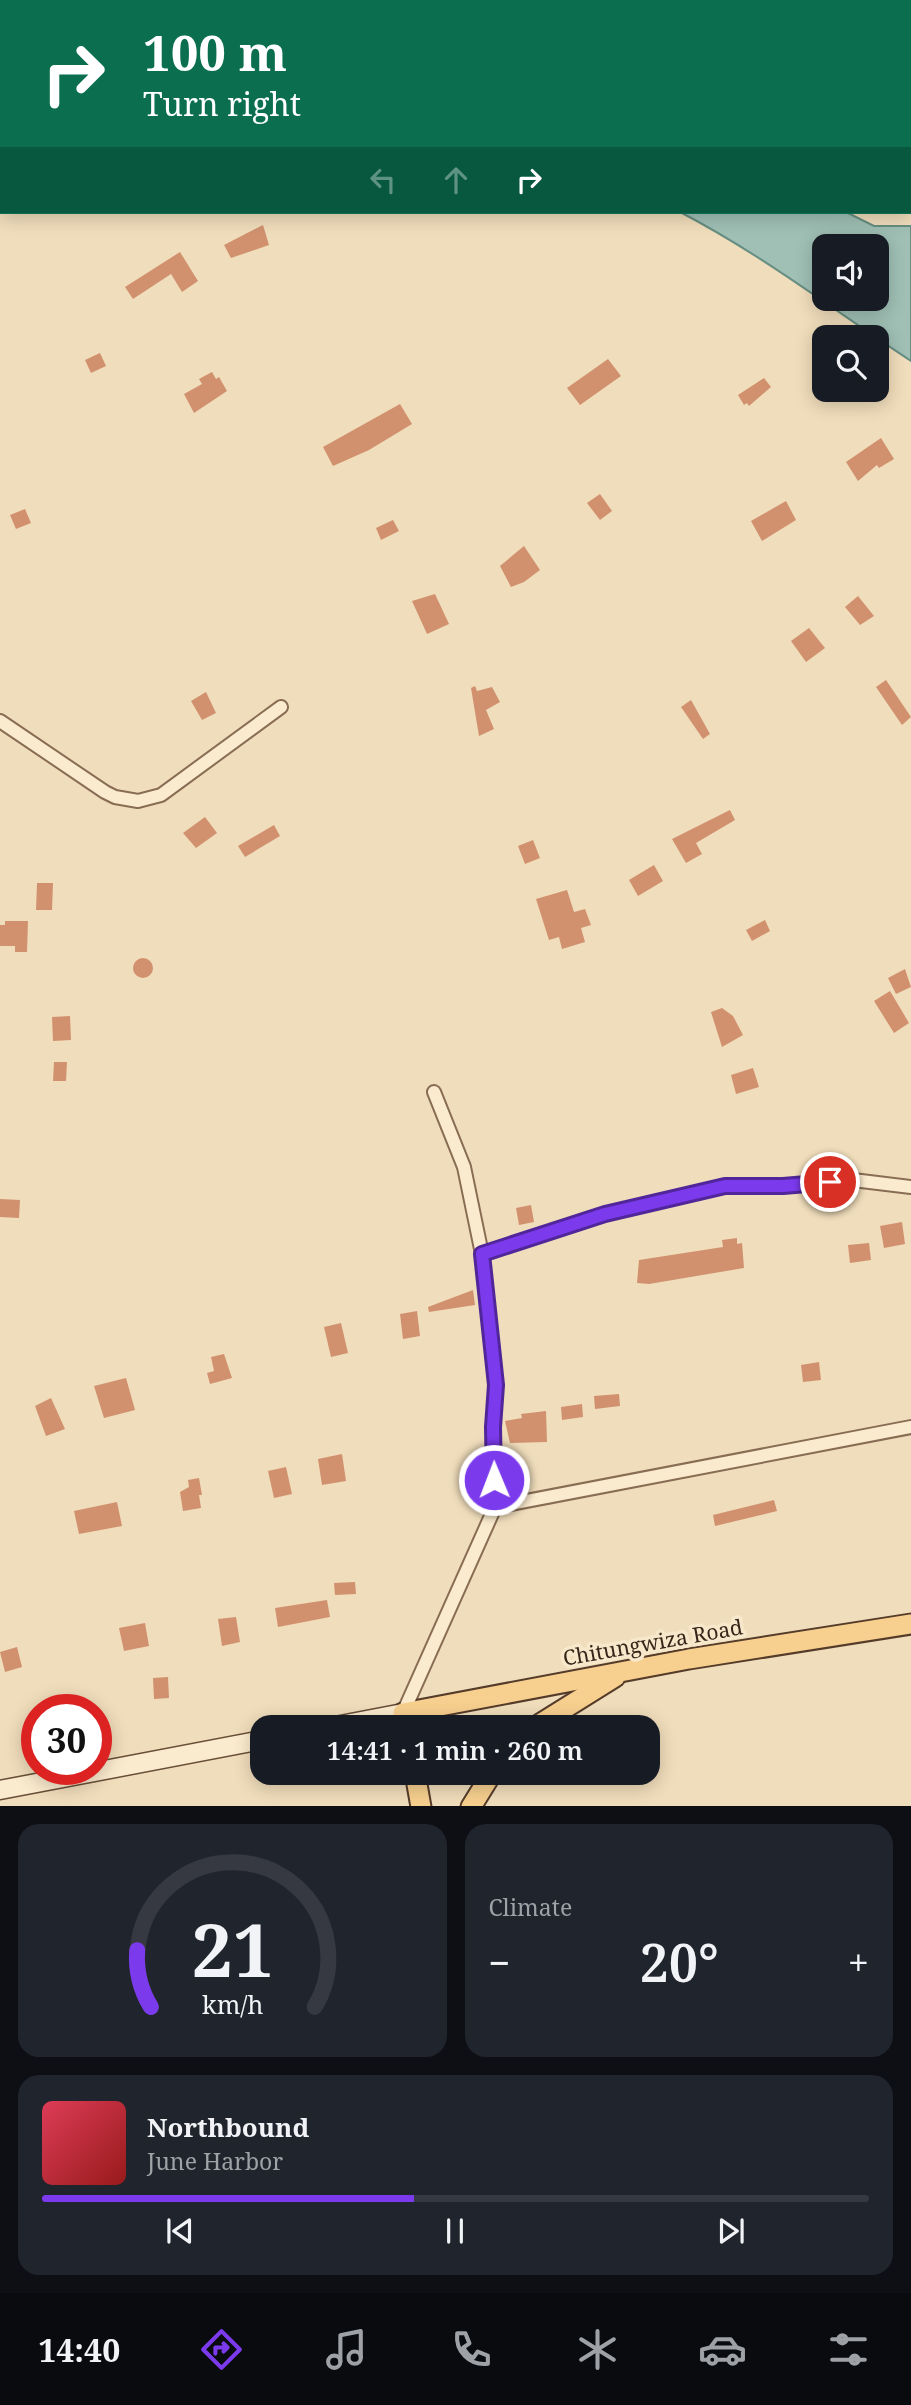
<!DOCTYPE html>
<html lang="en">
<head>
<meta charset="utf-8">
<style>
	:root { --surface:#171b24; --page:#20242c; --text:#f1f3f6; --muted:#9ea1a6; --line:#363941; --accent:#7c3aed }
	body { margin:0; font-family:"Noto Serif",serif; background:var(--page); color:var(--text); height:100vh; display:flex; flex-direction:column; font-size:26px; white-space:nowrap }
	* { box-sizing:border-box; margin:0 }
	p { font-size:23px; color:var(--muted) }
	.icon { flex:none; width:38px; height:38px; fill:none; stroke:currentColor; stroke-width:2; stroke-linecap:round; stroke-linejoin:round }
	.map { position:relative; height:1806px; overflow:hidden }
	.details { display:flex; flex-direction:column; gap:18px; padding:18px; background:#0d0f14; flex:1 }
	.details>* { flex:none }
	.guide { position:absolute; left:0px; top:0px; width:912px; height:214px; box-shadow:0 4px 18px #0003; background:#0b6e4f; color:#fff; overflow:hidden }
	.buttons { position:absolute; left:812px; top:234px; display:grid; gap:14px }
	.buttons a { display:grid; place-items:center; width:77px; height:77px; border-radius:14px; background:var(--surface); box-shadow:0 4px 18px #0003; font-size:35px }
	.speed { position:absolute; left:21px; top:1694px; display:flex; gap:14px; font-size:35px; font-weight:700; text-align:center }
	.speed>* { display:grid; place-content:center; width:91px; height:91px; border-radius:50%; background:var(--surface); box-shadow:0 4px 18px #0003; line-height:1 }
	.speed .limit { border:10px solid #d22; background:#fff; color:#111 }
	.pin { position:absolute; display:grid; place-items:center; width:60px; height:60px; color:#fff; margin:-30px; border:4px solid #fff; border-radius:50%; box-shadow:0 2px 7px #0007 }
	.me { position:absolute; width:77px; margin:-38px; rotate:359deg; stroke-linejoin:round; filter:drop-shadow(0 0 5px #0008) }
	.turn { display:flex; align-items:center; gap:24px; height:147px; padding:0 28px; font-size:32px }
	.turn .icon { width:91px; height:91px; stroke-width:2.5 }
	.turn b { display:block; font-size:49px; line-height:60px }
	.lanes { display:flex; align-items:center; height:66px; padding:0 28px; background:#0003; justify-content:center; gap:35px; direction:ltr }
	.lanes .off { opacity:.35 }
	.big { font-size:52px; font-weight:600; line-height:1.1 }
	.details .widget { flex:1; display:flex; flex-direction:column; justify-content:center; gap:10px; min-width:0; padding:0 24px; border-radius:21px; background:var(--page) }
	.details .dial { align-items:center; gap:0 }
	.dial svg { height:182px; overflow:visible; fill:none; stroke:var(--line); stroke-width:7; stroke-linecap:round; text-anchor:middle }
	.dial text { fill:var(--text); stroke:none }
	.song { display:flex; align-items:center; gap:21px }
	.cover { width:84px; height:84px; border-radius:10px; background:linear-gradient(135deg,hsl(350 70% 55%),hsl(0 70% 35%)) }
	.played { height:7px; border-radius:4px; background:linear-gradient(90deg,var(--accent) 45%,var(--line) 45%) }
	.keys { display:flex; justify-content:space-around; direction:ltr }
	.heat { display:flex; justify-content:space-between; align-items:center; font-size:38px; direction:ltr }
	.details .tiles { flex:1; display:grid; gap:18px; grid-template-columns:1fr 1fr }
	.widget:last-child { grid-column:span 2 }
	.trip { position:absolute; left:250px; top:1715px; width:410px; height:70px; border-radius:21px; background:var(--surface); box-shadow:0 4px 18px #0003; font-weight:600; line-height:70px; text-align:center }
	.tabs { display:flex; height:112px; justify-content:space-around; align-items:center; background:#090b0e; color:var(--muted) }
	.tabs .icon { width:49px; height:49px }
	.tabs .active { color:var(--accent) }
	.tabs b { font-size:32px; color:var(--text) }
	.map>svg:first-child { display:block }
</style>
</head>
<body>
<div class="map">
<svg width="911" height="1807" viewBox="0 0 911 1807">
	<rect width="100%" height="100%" fill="#f0ddbb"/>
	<path fill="#a0c0b5" stroke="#678e82" stroke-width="2" fill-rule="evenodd" d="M 680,212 L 846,212 L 874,226 L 911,226 L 911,361 C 835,311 761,254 680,212 ZM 824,247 L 877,247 L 877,299 L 824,299 Z"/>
	<g fill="#d1916f">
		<path d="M 263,225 L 269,245 L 231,258 L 224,245 Z"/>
		<path d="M 180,252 L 198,281 L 182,292 L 171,274 L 133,299 L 125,287 Z"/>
		<path d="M 100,353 L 106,366 L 91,373 L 85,360 Z"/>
		<path d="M 608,359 L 621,376 L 580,405 L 567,388 Z"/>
		<path d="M 212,372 L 216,379 L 219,377 L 227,391 L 194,413 L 184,394 L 202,384 L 199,379 Z"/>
		<path d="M 764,378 L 771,387 L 749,406 L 747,403 L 744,405 L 738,395 Z"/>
		<path d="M 400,404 L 412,424 L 369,450 L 333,466 L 323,447 Z"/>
		<path d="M 881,438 L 894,459 L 879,468 L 877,465 L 858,481 L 846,462 Z"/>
		<path d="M 600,494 L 612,511 L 600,520 L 587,503 Z"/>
		<path d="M 786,501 L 796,520 L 762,541 L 751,521 Z"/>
		<path d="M 25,509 L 31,523 L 16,529 L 10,515 Z"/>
		<path d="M 393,520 L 399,531 L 381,540 L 376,528 Z"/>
		<path d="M 524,546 L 540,570 L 524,582 L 511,587 L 500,566 Z"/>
		<path d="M 435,594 L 449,624 L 427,634 L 412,601 Z"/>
		<path d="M 858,596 L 874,616 L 860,625 L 845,607 Z"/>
		<path d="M 809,628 L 825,648 L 806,662 L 791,641 Z"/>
		<path d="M 886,680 L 911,717 L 902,725 L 876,687 Z"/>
		<path d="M 475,686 L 477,691 L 492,687 L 500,702 L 486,710 L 494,729 L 479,736 L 471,688 Z"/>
		<path d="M 206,692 L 216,713 L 202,720 L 191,701 Z"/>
		<path d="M 691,700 L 710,734 L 703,739 L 681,707 Z"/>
		<path d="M 730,810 L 735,820 L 696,843 L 702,854 L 686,863 L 672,839 Z"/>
		<path d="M 205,817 L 217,833 L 196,848 L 183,833 Z"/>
		<path d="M 274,825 L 280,836 L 245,857 L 238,846 Z"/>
		<path d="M 533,840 L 540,858 L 525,864 L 518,846 Z"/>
		<path d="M 654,865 L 663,881 L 638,896 L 629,880 Z"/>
		<path d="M 37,883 L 53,883 L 52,910 L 36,910 Z"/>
		<path d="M 567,890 L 574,912 L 585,909 L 591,925 L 581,928 L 585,942 L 562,949 L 559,937 L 549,940 L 536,899 Z"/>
		<path d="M 765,920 L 770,931 L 752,941 L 746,930 Z"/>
		<path d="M 5,921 L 28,921 L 27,952 L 15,952 L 15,946 L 0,946 L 0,925 L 5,925 Z"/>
		<circle cx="143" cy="968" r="10"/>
		<path d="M 905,969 L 911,987 L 896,994 L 888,978 Z"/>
		<path d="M 890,991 L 909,1023 L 894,1033 L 874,1001 Z"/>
		<path d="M 722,1008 L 733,1016 L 743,1035 L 722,1047 L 711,1012 Z"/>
		<path d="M 70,1016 L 71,1040 L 53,1041 L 52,1017 Z"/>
		<path d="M 54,1062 L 67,1062 L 66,1081 L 53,1081 Z"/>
		<path d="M 753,1068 L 759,1087 L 736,1094 L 731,1075 Z"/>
		<path d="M 0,1199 L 20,1200 L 19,1218 L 0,1217 Z"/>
		<path d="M 531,1205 L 534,1222 L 519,1225 L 516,1208 Z"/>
		<path d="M 902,1222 L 905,1244 L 884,1248 L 880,1226 Z"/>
		<path d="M 737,1238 L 737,1244 L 742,1243 L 744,1268 L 649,1284 L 637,1283 L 639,1260 L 723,1247 L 722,1240 Z"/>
		<path d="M 869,1243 L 871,1260 L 850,1263 L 848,1245 Z"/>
		<path d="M 473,1290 L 475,1305 L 429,1312 L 428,1307 Z"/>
		<path d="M 417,1311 L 420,1336 L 403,1339 L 400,1314 Z"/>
		<path d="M 341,1323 L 348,1353 L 331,1357 L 324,1327 Z"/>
		<path d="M 224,1354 L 232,1378 L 210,1384 L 207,1373 L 214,1371 L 211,1357 Z"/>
		<path d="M 819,1362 L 821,1380 L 803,1382 L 801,1365 Z"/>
		<path d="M 126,1378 L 135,1410 L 104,1418 L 94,1386 Z"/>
		<path d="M 619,1394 L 620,1406 L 595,1409 L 594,1396 Z"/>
		<path d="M 51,1398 L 65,1429 L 46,1436 L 35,1406 Z"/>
		<path d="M 582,1404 L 583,1417 L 562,1420 L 561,1407 Z"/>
		<path d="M 546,1411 L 547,1442 L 510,1443 L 505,1421 L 522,1418 L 521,1414 Z"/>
		<path d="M 342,1454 L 346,1481 L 322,1485 L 318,1459 Z"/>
		<path d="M 286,1467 L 292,1494 L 274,1498 L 268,1471 Z"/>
		<path d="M 199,1478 L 202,1495 L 199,1495 L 201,1508 L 183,1511 L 180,1492 L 189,1487 L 188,1480 Z"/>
		<path d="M 774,1500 L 777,1511 L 715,1526 L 713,1515 Z"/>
		<path d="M 117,1502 L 122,1526 L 79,1534 L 74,1511 Z"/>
		<path d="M 355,1582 L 356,1594 L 335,1595 L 334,1583 Z"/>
		<path d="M 327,1600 L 330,1617 L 278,1627 L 275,1608 Z"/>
		<path d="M 236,1617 L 240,1642 L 222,1646 L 218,1619 Z"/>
		<path d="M 145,1623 L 149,1646 L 124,1651 L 119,1628 Z"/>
		<path d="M 17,1647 L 22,1667 L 5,1672 L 0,1652 Z"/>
		<path d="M 168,1677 L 169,1698 L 154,1699 L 153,1678 Z"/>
	</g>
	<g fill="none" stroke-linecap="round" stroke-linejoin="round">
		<defs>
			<g id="minor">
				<path d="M 0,721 L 105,792 L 115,797 L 138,801 L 161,795 L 281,707"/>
				<path d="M 482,1254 L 605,1214 L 725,1186 L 783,1186 L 853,1180 L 911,1187"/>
				<path d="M 495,1507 L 911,1427"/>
				<path d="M 403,1713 L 495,1507 L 493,1427 L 496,1385 L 482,1254 L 464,1167 L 434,1092"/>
			</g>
			<g id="secondary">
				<path d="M 330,1727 L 403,1713"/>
				<path d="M 0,1790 L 262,1740"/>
			</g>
			<g id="primary">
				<path d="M 406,1727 L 403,1713 L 689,1659 L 911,1624"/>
				<path d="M 535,1727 L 615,1677"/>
				<path d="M 415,1773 L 421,1807"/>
				<path d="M 471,1807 L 492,1773"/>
			</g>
		</defs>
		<use href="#minor" stroke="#886d54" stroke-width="16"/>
		<use href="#secondary" stroke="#694e38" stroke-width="21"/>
		<use href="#primary" stroke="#553b29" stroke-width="23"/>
		<use href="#minor" stroke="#fbebce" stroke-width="12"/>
		<use href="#secondary" stroke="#fbebce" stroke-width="18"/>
		<use href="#primary" stroke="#f7d08f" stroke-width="19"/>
	</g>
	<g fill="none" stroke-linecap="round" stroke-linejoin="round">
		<defs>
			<path id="route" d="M 494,1480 L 493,1427 L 496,1385 L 482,1254 L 605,1214 L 725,1186 L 783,1186 L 830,1182"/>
		</defs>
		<use href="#route" stroke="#51269a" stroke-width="18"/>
		<use href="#route" stroke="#7c3aed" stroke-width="12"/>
	</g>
	<g text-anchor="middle" stroke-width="7" stroke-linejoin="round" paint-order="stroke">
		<g font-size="21" fill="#36261a" stroke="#f7e8cb">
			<text transform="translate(653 1643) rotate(-10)" y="7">Chitungwiza Road</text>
		</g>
	</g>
</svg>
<div class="buttons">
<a><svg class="icon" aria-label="sound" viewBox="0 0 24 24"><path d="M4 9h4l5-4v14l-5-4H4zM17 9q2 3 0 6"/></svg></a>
<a><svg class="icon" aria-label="search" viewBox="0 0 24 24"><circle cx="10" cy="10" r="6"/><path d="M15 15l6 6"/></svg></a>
</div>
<div class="speed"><div class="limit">30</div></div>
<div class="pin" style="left:830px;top:1182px;background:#d93025"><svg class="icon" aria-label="arrive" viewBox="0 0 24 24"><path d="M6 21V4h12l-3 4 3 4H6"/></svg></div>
<svg class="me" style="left:494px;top:1480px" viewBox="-20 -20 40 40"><circle r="17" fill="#7c3aed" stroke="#fff" stroke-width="3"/><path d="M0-11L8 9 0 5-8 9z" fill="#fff"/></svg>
<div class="trip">14:41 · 1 min · 260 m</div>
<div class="guide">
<div class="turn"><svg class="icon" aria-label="right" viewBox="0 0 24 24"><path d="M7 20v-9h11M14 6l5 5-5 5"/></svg><div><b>100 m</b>Turn right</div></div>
<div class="lanes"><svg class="icon off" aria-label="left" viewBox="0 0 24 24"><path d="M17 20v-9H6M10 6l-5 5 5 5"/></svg><svg class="icon off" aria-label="ahead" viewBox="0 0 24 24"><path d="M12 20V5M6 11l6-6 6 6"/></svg><svg class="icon" aria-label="right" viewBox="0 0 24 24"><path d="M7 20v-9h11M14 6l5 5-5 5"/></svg></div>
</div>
</div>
<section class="details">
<div class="tiles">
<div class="widget dial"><svg viewBox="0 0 100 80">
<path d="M14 69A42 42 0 1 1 86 69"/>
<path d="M14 69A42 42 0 0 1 8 44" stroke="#7c3aed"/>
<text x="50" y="56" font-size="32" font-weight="700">21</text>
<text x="50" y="72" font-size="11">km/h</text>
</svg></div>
<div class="widget"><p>Climate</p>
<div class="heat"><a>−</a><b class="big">20°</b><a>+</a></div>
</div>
<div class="widget">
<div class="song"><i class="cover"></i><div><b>Northbound</b><p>June Harbor</p></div></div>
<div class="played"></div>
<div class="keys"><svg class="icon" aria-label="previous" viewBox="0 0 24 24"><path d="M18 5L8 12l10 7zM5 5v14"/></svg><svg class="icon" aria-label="pause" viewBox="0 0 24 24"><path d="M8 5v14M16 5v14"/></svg><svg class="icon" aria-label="next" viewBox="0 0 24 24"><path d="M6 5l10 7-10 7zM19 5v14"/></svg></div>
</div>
</div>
</section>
<nav class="tabs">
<b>14:40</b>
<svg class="icon active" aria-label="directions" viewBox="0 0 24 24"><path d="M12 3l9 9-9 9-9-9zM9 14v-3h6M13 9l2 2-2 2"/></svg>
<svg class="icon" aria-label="music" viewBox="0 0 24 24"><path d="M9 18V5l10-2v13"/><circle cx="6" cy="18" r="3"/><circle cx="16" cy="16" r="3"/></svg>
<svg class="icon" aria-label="phone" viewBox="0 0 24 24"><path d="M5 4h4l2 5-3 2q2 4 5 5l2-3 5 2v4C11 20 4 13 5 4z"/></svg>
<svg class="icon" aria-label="climate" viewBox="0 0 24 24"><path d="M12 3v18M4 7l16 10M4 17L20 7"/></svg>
<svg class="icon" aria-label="car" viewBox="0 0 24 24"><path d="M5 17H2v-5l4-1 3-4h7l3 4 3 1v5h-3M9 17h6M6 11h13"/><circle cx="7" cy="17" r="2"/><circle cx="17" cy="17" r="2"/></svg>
<svg class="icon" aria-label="filters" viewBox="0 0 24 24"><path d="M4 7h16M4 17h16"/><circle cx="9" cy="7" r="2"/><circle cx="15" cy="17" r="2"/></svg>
</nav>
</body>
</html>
